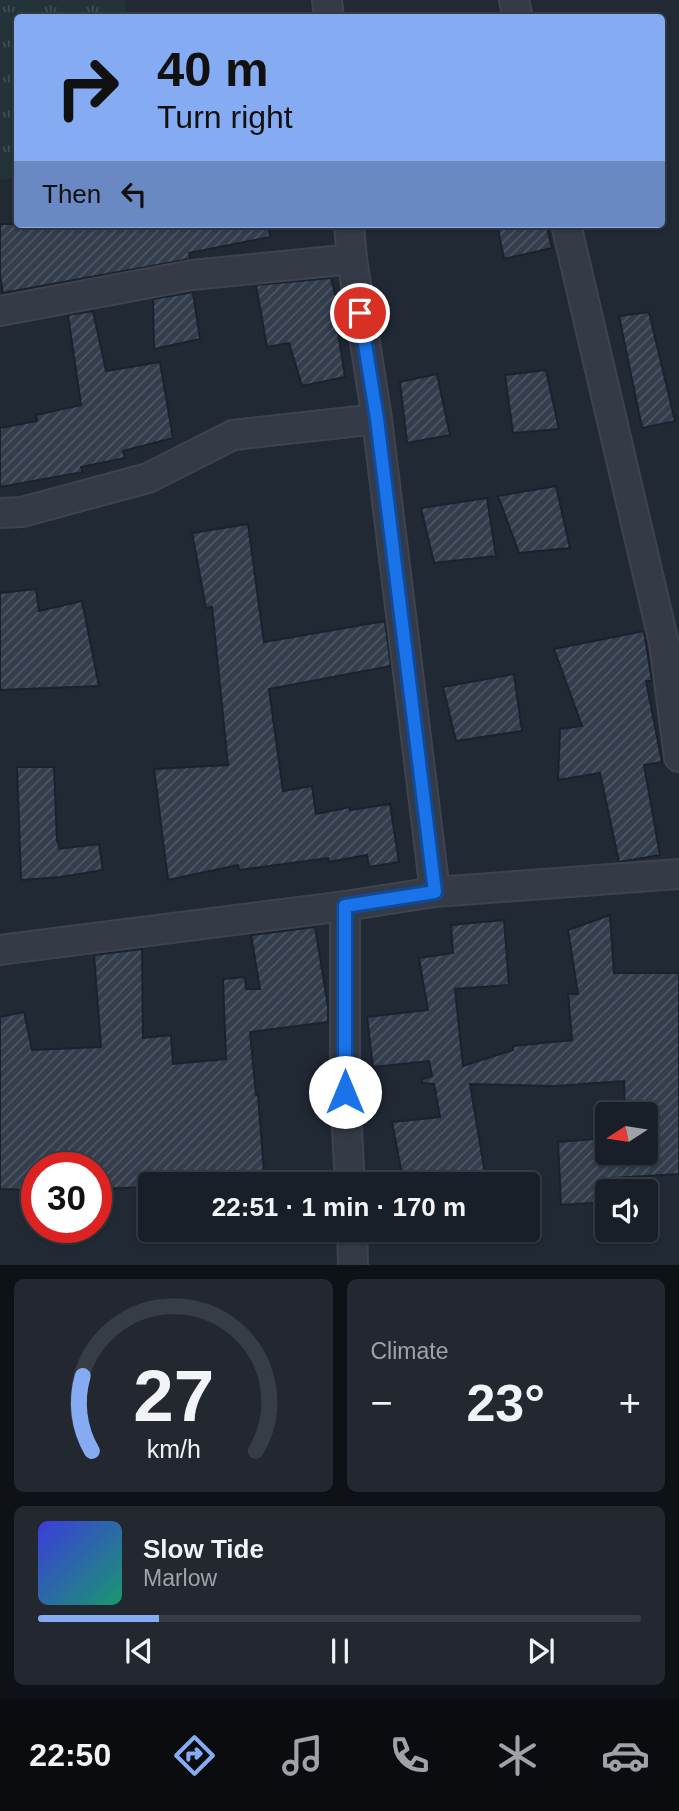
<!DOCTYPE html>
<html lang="en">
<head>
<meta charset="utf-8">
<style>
	:root { --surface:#191f28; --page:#222730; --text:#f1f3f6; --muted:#9fa2a8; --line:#373d45; --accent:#85abf2 }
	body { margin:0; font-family:Helvetica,sans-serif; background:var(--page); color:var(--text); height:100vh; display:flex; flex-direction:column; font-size:26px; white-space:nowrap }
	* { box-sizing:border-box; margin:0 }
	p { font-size:23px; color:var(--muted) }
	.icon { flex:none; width:38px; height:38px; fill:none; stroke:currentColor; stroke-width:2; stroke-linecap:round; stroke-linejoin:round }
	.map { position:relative; height:1265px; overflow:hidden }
	.side { display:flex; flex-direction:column; gap:14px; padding:14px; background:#0e1116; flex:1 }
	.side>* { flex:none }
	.hud { position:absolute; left:14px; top:14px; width:651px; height:214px; border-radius:7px; box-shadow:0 2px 5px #0004,0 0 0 2px var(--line); background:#85abf2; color:#111; overflow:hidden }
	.needle { width:46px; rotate:258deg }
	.buttons { position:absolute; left:595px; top:1102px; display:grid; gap:14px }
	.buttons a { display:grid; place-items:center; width:63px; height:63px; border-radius:7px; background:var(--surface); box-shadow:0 2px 5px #0004,0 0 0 2px var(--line); font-size:35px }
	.speed { position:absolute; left:21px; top:1152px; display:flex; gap:14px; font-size:35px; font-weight:700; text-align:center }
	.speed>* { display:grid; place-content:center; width:91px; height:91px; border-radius:50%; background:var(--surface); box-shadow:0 2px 5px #0004,0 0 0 2px var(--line); line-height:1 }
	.speed .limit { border:10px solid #d22; background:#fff; color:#111 }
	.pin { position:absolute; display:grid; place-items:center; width:60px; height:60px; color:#fff; margin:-30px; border:4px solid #fff; border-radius:50%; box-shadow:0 2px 7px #0007 }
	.me { position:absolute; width:77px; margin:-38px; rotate:0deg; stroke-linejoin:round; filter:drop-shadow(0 0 5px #0008) }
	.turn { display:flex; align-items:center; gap:24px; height:147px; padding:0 28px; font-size:32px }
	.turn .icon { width:91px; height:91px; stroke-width:2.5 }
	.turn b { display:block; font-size:49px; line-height:60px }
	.then { display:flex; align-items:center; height:66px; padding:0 28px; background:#0003; gap:14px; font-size:26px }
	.big { font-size:52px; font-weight:600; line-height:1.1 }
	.side .card { flex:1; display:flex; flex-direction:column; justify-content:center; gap:10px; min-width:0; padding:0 24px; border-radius:10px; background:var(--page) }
	.side .dial { align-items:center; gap:0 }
	.dial svg { height:182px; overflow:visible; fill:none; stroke:var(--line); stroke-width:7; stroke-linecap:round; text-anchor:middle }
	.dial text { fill:var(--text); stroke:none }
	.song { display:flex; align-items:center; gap:21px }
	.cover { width:84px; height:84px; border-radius:10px; background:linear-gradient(135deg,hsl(240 70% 55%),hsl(160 70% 35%)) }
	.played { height:7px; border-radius:4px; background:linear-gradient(90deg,var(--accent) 20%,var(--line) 20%) }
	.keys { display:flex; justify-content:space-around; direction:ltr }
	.heat { display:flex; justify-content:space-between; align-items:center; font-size:38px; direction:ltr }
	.side .tiles { flex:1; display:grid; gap:14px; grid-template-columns:1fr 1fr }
	.card:last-child { grid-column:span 2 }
	.trip { position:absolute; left:138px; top:1172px; width:402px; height:70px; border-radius:7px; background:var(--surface); box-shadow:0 2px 5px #0004,0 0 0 2px var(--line); font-weight:600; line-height:70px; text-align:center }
	.tabs { display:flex; height:112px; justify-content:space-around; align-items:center; background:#0a0c10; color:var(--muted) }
	.tabs .icon { width:49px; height:49px }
	.tabs .selected { color:var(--accent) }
	.tabs b { font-size:32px; color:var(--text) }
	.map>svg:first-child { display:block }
</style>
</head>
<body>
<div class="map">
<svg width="679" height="1265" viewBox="0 0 679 1265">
	<defs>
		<pattern id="grass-tufts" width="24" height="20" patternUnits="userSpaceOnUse" patternTransform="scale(1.75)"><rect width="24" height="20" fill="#233337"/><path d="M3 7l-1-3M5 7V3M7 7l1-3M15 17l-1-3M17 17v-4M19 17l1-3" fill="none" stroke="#404e52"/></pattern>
		<pattern id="building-hatch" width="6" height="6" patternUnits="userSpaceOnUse" patternTransform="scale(1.75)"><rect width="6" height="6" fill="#333d4c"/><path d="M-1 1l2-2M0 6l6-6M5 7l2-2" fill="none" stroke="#4e5764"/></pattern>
	</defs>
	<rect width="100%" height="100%" fill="#212935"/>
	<path fill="url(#grass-tufts)" d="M 0,0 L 124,0 L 127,17 L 18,18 L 17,178 L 0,180 Z"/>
	<g fill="url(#building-hatch)" stroke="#1c222d" stroke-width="2">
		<path d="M 0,224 L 269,224 L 270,237 L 189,253 L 190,259 L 3,293 L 0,275 Z"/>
		<path d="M 497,224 L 546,224 L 552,248 L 504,259 Z"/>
		<path d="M 331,278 L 344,331 L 338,332 L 345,377 L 302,386 L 289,343 L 267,347 L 256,285 Z"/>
		<path d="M 193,292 L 200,339 L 154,349 L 153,299 Z"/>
		<path d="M 93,311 L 106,371 L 160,362 L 173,438 L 123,451 L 125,458 L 81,467 L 83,472 L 0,487 L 0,428 L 37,421 L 36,415 L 81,405 L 68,315 Z"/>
		<path d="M 649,312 L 675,421 L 642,428 L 619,316 Z"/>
		<path d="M 546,370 L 559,429 L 513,433 L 505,375 Z"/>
		<path d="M 437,374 L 450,435 L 407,443 L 400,382 Z"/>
		<path d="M 556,486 L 570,548 L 519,553 L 498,496 Z"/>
		<path d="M 487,498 L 496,556 L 434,563 L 421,508 Z"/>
		<path d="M 248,524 L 264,642 L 385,621 L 391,666 L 269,689 L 283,791 L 312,786 L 316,814 L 350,807 L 350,810 L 390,804 L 399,862 L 369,867 L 367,855 L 329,862 L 328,858 L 239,870 L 238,865 L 168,880 L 154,769 L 228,765 L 212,607 L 206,608 L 192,533 Z"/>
		<path d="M 36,589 L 39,611 L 82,601 L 99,686 L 0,690 L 0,593 Z"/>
		<path d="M 644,631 L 652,681 L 646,681 L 662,762 L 644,765 L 660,855 L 619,862 L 600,773 L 558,780 L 560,729 L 582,726 L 554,649 Z"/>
		<path d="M 514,674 L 522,731 L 456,741 L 443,687 Z"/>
		<path d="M 17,767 L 54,767 L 57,841 L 58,841 L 59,849 L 99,844 L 103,870 L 61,877 L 21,880 Z"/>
		<path d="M 610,915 L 614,973 L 679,973 L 679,1174 L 613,1178 L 614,1192 L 607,1192 L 607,1202 L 561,1205 L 558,1142 L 607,1138 L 607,1153 L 646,1153 L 646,1115 L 625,1115 L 624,1081 L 555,1086 L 470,1084 L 487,1185 L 404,1185 L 392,1122 L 440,1117 L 434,1084 L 422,1083 L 422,1079 L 432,1076 L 429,1061 L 373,1067 L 367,1017 L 428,1010 L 419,958 L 453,953 L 451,925 L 504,920 L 509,985 L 455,989 L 463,1066 L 513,1050 L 513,1046 L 572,1040 L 568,994 L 578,994 L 568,930 Z"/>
		<path d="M 315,927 L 328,1006 L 328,1022 L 250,1032 L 256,1095 L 258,1095 L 265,1185 L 150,1185 L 150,1187 L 96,1189 L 96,1167 L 37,1167 L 37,1190 L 0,1189 L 0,1017 L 24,1012 L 32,1050 L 101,1047 L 94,955 L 142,949 L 143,1038 L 171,1035 L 173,1064 L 226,1059 L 223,979 L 245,977 L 246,989 L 260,989 L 251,935 Z"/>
	</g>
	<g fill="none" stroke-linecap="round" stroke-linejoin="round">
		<defs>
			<g id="minor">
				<path d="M 327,0 L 329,18"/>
				<path d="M 514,0 L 518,18"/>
				<path d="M 349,224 L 352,259 L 377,419 L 435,892"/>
				<path d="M 566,224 L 664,643 L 679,757"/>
				<path d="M 0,311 L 192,275 L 352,259"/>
				<path d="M 0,513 L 22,512 L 148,478 L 233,435 L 377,419"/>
				<path d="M 345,906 L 345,1092 L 350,1185"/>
				<path d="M 0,950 L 345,906 L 435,892 L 679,874"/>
				<path d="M 352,1230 L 353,1265"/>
			</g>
		</defs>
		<use href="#minor" stroke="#3d4450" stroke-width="32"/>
		<use href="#minor" stroke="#343b46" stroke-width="28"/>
	</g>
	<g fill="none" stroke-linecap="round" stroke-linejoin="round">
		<defs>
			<path id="route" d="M 345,1092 L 345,906 L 435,892 L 377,419 L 360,313"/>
		</defs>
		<use href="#route" stroke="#114b97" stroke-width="18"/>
		<use href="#route" stroke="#1a73e8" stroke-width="12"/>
	</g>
</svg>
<div class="buttons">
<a><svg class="needle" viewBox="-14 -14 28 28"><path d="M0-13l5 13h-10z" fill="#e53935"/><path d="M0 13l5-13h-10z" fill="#9fa2a8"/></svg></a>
<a><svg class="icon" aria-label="sound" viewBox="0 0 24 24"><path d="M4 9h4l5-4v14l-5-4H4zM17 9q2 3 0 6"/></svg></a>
</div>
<div class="speed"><div class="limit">30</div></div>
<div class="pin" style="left:360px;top:313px;background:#d93025"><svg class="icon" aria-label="arrive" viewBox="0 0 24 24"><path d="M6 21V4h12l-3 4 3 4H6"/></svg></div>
<svg class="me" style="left:345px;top:1092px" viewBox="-20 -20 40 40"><circle r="19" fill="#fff"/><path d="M0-13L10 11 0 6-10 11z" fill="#1a73e8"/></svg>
<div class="trip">22:51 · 1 min · 170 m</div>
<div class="hud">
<div class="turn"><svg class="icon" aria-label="right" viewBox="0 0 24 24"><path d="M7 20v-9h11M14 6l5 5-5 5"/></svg><div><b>40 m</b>Turn right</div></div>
<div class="then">Then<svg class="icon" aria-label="left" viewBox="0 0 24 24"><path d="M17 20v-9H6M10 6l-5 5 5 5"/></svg></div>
</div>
</div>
<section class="side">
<div class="tiles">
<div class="card dial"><svg viewBox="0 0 100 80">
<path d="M14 69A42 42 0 1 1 86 69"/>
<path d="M14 69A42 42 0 0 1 10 36" stroke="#85abf2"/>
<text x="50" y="56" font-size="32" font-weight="700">27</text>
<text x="50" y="72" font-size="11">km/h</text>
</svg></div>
<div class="card"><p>Climate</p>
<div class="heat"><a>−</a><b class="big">23°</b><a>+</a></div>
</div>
<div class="card">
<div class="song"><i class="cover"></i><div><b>Slow Tide</b><p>Marlow</p></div></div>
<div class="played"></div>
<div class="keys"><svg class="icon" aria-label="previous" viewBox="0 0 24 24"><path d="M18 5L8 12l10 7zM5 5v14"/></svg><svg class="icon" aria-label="pause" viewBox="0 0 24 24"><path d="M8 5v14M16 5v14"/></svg><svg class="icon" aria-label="next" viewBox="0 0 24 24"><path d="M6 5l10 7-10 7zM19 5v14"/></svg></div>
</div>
</div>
</section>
<nav class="tabs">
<b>22:50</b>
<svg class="icon selected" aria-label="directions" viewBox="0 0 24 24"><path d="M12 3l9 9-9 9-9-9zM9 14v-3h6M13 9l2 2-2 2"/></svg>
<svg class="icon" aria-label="music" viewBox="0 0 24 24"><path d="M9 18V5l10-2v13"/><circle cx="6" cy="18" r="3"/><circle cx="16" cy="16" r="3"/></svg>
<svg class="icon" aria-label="phone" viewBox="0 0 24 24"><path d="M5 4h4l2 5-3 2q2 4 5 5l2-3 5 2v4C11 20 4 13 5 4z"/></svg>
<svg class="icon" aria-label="climate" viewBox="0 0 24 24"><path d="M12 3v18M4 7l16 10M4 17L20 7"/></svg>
<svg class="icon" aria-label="car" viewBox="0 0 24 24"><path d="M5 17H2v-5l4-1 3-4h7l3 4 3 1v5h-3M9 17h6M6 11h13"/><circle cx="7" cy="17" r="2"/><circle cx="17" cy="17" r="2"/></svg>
</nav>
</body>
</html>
